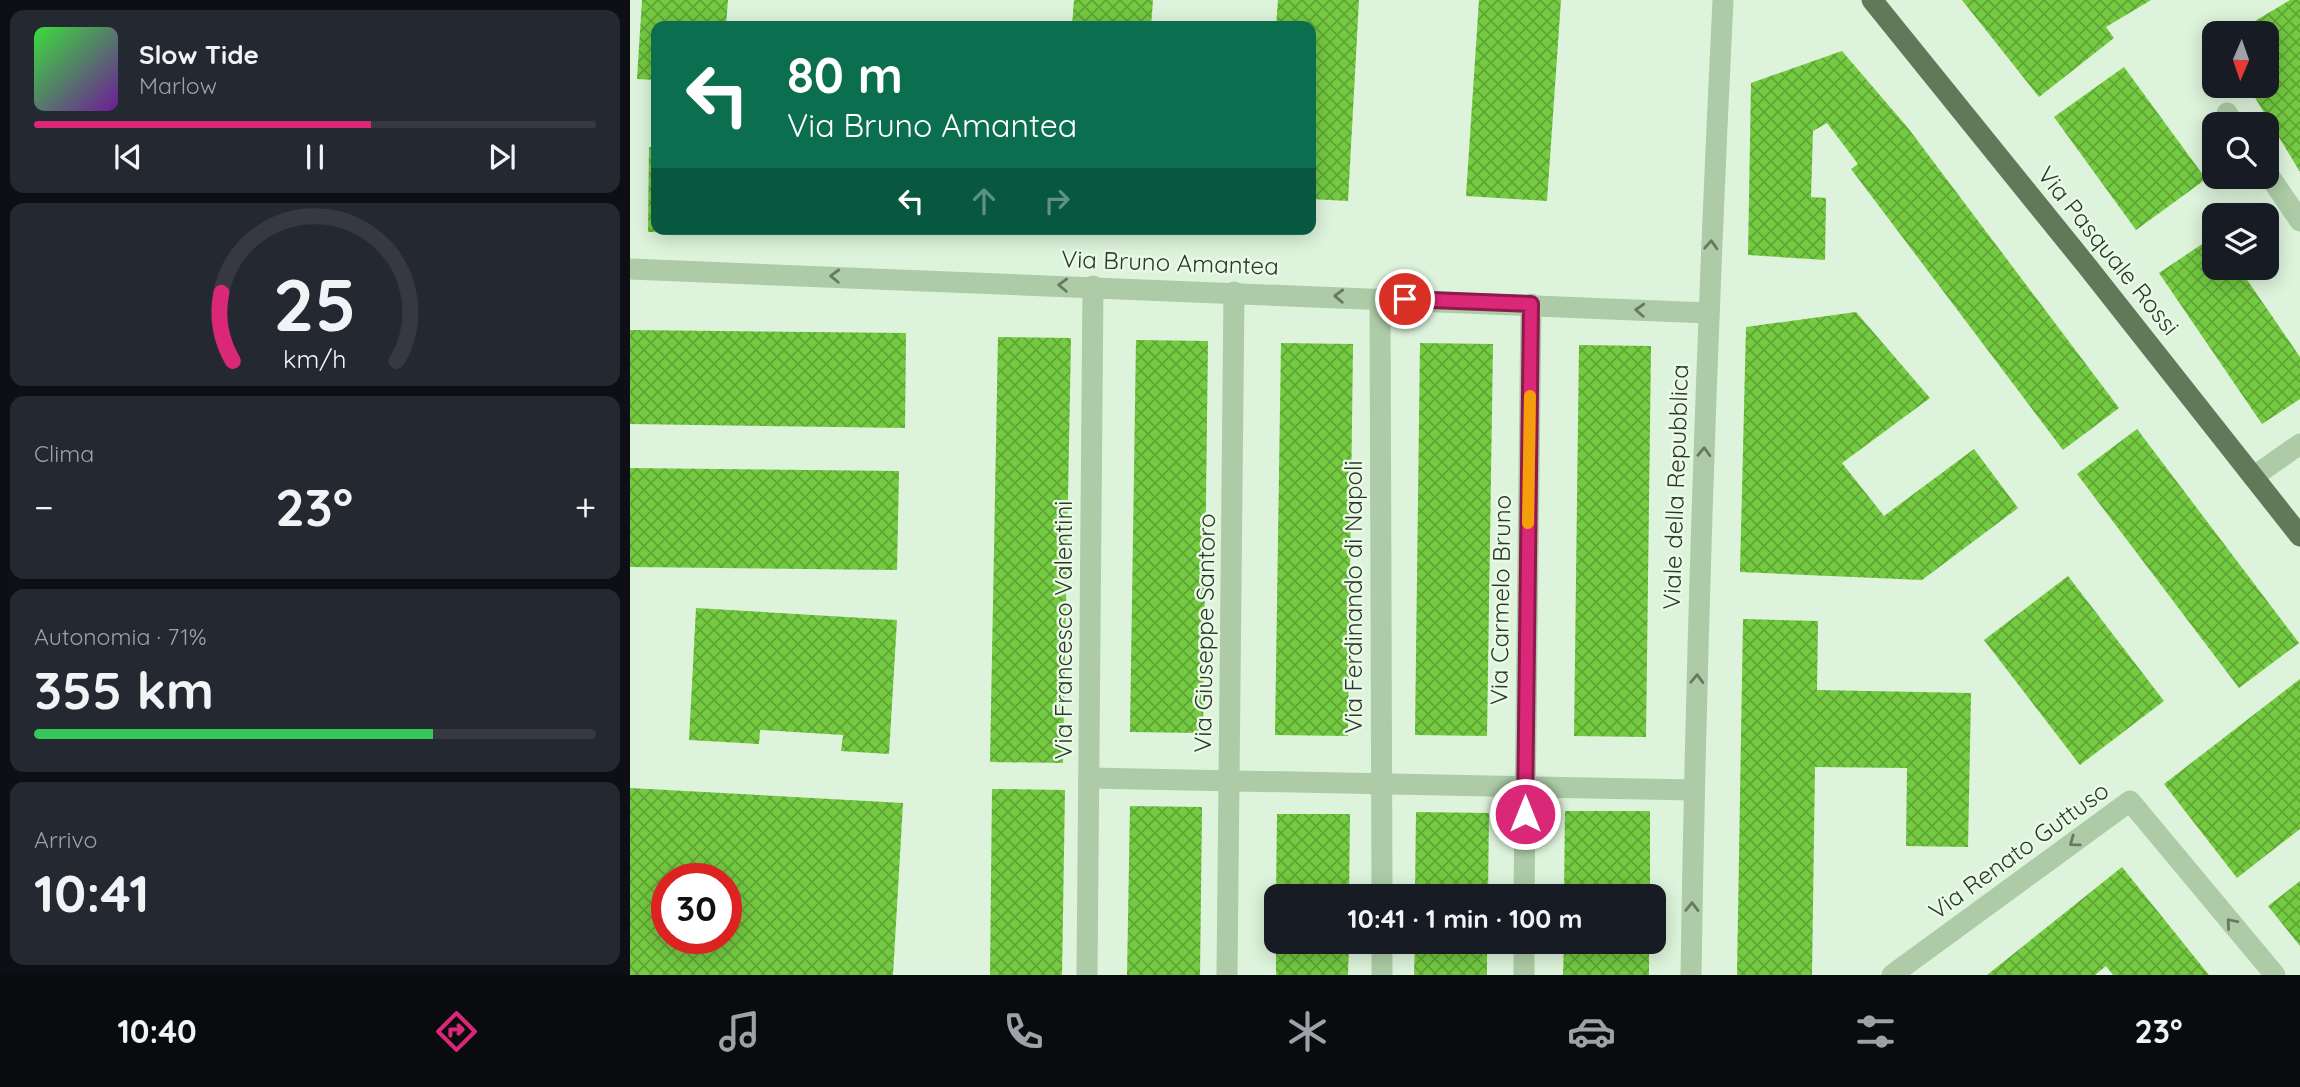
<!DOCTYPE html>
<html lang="it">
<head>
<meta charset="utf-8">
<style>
	:root { --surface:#171b24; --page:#242831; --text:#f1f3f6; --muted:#9ea1a6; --line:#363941; --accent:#db2777 }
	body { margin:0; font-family:Quicksand,sans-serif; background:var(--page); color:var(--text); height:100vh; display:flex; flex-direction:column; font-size:26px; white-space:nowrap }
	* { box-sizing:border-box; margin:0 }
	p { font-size:23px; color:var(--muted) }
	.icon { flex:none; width:38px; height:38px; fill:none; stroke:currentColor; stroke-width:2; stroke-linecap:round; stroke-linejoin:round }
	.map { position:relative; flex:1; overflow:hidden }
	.details { display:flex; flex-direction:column; gap:10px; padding:10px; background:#0d0f14; width:630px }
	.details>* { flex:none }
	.guide { position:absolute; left:21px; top:21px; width:665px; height:214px; border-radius:14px; box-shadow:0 4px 18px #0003; background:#0b6e4f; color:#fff; overflow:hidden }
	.needle { width:46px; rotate:182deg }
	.controls { position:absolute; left:1572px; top:21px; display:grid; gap:14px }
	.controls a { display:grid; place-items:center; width:77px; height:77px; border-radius:14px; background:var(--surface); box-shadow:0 4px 18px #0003; font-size:35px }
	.speed { position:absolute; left:21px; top:863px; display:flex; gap:14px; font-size:35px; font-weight:700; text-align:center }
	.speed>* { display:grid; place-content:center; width:91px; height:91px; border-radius:50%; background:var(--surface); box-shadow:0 4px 18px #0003; line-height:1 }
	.speed .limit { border:10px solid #d22; background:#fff; color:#111 }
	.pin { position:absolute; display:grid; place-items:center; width:60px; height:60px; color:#fff; margin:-30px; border:4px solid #fff; border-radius:50%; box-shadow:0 2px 7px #0007 }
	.me { position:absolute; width:77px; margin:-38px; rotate:0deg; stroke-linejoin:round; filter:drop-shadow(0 0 5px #0008) }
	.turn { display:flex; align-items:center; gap:24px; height:147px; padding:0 21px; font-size:32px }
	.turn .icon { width:91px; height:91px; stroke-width:2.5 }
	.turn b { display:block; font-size:49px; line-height:60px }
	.lanes { display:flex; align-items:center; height:66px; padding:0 21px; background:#0003; justify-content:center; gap:35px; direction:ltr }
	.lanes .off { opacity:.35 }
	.big { font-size:52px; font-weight:700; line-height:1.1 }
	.details .card { flex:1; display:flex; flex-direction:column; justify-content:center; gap:10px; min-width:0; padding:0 24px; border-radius:14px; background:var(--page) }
	.details .dial { align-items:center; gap:0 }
	.dial svg { height:182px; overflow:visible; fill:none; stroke:var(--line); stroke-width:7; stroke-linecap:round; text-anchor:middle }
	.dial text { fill:var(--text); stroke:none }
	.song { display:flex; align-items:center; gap:21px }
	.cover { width:84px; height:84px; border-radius:10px; background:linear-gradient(135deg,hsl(120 70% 55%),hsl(280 70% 35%)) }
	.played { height:7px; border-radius:4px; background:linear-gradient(90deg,var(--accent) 60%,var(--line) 60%) }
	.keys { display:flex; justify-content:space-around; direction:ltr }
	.heat { display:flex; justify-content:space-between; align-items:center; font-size:38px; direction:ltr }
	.charge { height:10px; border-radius:5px; background:linear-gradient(90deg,#34c759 71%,var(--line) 0) }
	.trip { position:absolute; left:634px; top:884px; width:402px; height:70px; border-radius:14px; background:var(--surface); box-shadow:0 4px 18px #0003; font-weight:700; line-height:70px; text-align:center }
	.tabs { display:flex; height:112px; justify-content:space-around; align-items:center; background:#090b0e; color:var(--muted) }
	.tabs .icon { width:49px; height:49px }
	.tabs .on { color:var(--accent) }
	.tabs b { font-size:32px; color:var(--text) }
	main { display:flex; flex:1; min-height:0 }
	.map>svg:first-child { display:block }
</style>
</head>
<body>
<main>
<section class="details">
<div class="card">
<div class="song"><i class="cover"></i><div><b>Slow Tide</b><p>Marlow</p></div></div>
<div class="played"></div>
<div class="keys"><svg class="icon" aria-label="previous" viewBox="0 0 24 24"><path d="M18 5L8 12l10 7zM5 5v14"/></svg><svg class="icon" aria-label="pause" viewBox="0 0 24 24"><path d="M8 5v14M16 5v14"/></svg><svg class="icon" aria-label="next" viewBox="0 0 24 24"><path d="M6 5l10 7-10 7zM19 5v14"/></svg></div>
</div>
<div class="card dial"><svg viewBox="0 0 100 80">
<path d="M14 69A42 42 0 1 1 86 69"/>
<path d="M14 69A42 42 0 0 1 9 39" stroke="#db2777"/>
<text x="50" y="56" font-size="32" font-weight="700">25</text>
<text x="50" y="72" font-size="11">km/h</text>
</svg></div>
<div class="card"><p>Clima</p>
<div class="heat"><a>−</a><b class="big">23°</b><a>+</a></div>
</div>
<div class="card"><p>Autonomia · 71%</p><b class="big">355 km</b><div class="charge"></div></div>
<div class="card"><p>Arrivo</p><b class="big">10:41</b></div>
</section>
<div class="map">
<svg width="1670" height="975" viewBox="0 0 1670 975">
	<defs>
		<pattern id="building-cross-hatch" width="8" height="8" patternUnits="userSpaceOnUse" patternTransform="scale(1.75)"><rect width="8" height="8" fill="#74ca41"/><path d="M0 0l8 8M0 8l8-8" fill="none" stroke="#5fa536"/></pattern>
	</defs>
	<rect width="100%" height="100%" fill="#ddf3db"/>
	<g fill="url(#building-cross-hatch)" fill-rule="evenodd">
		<path d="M 12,0 L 98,0 L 96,26 L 26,26 L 26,80 L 7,79 Z"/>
		<path d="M 444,0 L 523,0 L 521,26 L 442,26 Z"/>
		<path d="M 648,0 L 729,0 L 718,201 L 681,199 L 681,26 L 646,26 Z"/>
		<path d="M 849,0 L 931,0 L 917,201 L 836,196 Z"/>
		<path d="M 1332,0 L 1521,0 L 1476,27 L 1484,38 L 1409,97 Z"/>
		<path d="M 1660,0 L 1670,0 L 1670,172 L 1618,86 L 1636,86 L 1636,33 L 1605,33 Z"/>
		<path d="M 1212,51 L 1278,128 L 1489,408 L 1433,450 L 1221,169 L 1228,164 L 1197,123 L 1183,131 L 1181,197 L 1196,198 L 1195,260 L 1118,255 L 1121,83 Z"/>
		<path d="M 1494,67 L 1576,179 L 1506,230 L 1424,117 Z"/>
		<path d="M 19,147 L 26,147 L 26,229 L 257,229 L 256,235 L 18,232 Z"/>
		<path d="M 1584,236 L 1584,268 L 1609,268 L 1670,357 L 1670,399 L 1632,424 L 1529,273 Z"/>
		<path d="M 1226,312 L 1300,398 L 1212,463 L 1254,516 L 1344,449 L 1388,508 L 1292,580 L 1110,572 L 1116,327 Z"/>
		<path d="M 0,330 L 276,333 L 275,428 L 0,424 Z"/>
		<path d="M 368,337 L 441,338 L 433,763 L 360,762 Z"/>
		<path d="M 506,340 L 578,341 L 573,733 L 500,732 Z"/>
		<path d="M 651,343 L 723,344 L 718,736 L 645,735 Z"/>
		<path d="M 790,343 L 863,344 L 857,736 L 785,735 Z"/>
		<path d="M 949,345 L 1021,346 L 1016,737 L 944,736 Z"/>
		<path d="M 1507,429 L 1669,643 L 1609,688 L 1447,474 Z"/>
		<path d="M 0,468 L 269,471 L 267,570 L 0,567 Z"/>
		<path d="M 1438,576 L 1534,701 L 1450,765 L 1354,640 Z"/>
		<path d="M 66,608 L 267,620 L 259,754 L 211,751 L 213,735 L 130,730 L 129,744 L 59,740 Z"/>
		<path d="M 1113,619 L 1188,621 L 1187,690 L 1341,693 L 1338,847 L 1276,846 L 1277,768 L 1185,767 L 1182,975 L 1107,975 Z"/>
		<path d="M 1670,679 L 1670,829 L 1607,878 L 1534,784 Z"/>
		<path d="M 0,788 L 273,803 L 263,975 L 0,975 ZM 37,878 L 96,878 L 96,938 L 37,938 Z"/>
		<path d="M 362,789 L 435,790 L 432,975 L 360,975 Z"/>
		<path d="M 500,806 L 572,807 L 570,975 L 497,975 Z"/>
		<path d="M 935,811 L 1020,811 L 1020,896 L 934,896 Z"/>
		<path d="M 786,812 L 859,813 L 858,896 L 785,896 Z"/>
		<path d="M 647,814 L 720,814 L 719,896 L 646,896 Z"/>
		<path d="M 1492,867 L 1579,975 L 1483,975 L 1476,966 L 1465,975 L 1357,975 Z"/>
		<path d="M 1670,881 L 1670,946 L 1638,906 Z"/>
		<path d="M 646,942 L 719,942 L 718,975 L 646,975 Z"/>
		<path d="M 785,942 L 857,942 L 857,975 L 784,975 Z"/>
		<path d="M 934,942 L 1019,942 L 1019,975 L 933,975 Z"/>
	</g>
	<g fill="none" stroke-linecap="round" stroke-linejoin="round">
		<g stroke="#accba6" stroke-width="21">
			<path d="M 1597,113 L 1604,124"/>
			<path d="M 1636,171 L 1670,221"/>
			<path d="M 0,269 L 1078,313"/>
			<path d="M 750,298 L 752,896"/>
			<path d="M 1623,477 L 1670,444"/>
			<path d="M 459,778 L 1064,790"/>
			<path d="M 894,896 L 901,304"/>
			<path d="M 752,942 L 752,975"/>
			<path d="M 457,975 L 463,286"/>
			<path d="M 597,975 L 604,292"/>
			<path d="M 894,975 L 894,942"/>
			<path d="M 1061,975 C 1066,650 1077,325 1093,0"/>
			<path d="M 1262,975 L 1500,801 L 1645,975"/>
		</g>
		<path stroke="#617958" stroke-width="21" d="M 1242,0 L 1457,266 L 1670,536"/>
	</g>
	<defs><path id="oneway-chevron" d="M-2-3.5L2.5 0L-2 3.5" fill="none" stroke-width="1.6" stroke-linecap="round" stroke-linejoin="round" transform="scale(1.75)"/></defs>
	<g stroke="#667a60">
		<use href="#oneway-chevron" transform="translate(1081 245) rotate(-87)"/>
		<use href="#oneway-chevron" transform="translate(205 276) rotate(-178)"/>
		<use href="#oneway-chevron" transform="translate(433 285) rotate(-178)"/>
		<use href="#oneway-chevron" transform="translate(709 296) rotate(-178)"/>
		<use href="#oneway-chevron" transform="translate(1010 310) rotate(-177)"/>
		<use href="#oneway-chevron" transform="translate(1074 452) rotate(-88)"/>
		<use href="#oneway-chevron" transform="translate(1067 679) rotate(-88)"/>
		<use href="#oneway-chevron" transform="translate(1444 842) rotate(144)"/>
		<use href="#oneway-chevron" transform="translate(1062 907) rotate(-89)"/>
		<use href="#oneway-chevron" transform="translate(1601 923) rotate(-130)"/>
	</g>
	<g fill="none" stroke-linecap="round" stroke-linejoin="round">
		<defs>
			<path id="route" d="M 775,299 L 901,304 L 895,814"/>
		</defs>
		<use href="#route" stroke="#8e194d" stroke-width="18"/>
		<use href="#route" stroke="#db2777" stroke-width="12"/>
		<path stroke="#f59e0b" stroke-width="12" d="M 898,523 L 900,396"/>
	</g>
	<g text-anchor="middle" stroke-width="5" stroke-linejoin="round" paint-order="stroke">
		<g font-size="24" fill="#2c3727" stroke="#e9fae7">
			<text transform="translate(1478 251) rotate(51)" y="8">Via Pasquale Rossi</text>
			<text transform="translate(540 263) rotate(2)" y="8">Via Bruno Amantea</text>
			<text transform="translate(1046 487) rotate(-88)" y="8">Viale della Repubblica</text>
			<text transform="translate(724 597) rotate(-90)" y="8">Via Ferdinando di Napoli</text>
			<text transform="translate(871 600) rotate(-89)" y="8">Via Carmelo Bruno</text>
			<text transform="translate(434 630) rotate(-90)" y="8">Via Francesco Valentini</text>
			<text transform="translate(575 633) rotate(-89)" y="8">Via Giuseppe Santoro</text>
			<text transform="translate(1389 851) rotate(-36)" y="8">Via Renato Guttuso</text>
		</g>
	</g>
</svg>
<div class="controls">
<a><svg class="needle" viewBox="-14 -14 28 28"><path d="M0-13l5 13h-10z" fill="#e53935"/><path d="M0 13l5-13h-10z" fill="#9ea1a6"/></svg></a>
<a><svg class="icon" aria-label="search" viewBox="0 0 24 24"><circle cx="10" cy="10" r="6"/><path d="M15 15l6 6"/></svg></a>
<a><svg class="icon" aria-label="layers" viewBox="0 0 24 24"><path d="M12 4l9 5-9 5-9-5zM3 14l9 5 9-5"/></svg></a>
</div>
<div class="speed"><div class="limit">30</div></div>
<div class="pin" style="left:775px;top:299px;background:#d93025"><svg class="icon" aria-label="arrive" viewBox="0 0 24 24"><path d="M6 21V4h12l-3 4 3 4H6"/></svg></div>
<svg class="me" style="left:895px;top:814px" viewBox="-20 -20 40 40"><circle r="17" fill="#db2777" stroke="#fff" stroke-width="3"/><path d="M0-11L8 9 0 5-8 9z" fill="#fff"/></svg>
<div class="trip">10:41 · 1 min · 100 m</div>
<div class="guide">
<div class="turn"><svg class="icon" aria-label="left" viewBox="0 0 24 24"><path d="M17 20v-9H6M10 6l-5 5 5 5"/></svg><div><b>80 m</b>Via Bruno Amantea</div></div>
<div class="lanes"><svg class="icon" aria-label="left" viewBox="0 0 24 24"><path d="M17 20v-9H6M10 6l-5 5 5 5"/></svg><svg class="icon off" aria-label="ahead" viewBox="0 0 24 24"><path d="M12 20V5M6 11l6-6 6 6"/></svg><svg class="icon off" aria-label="right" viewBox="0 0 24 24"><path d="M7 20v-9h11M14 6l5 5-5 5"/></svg></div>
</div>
</div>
</main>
<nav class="tabs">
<b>10:40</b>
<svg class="icon on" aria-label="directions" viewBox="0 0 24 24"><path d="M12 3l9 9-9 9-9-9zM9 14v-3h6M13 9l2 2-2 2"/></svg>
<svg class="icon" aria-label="music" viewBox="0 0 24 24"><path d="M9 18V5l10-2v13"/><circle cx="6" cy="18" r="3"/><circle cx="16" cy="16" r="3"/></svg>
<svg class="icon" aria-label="phone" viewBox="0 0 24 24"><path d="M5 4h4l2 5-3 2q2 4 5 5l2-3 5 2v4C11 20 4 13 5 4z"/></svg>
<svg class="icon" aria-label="climate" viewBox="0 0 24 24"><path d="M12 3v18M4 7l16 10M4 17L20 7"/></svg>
<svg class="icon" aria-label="car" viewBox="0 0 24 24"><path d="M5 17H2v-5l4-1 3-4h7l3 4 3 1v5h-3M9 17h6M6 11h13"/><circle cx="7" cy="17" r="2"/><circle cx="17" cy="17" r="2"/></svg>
<svg class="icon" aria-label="filters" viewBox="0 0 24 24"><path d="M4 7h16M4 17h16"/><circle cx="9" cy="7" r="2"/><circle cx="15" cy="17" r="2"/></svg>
<b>23°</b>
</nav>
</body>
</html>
